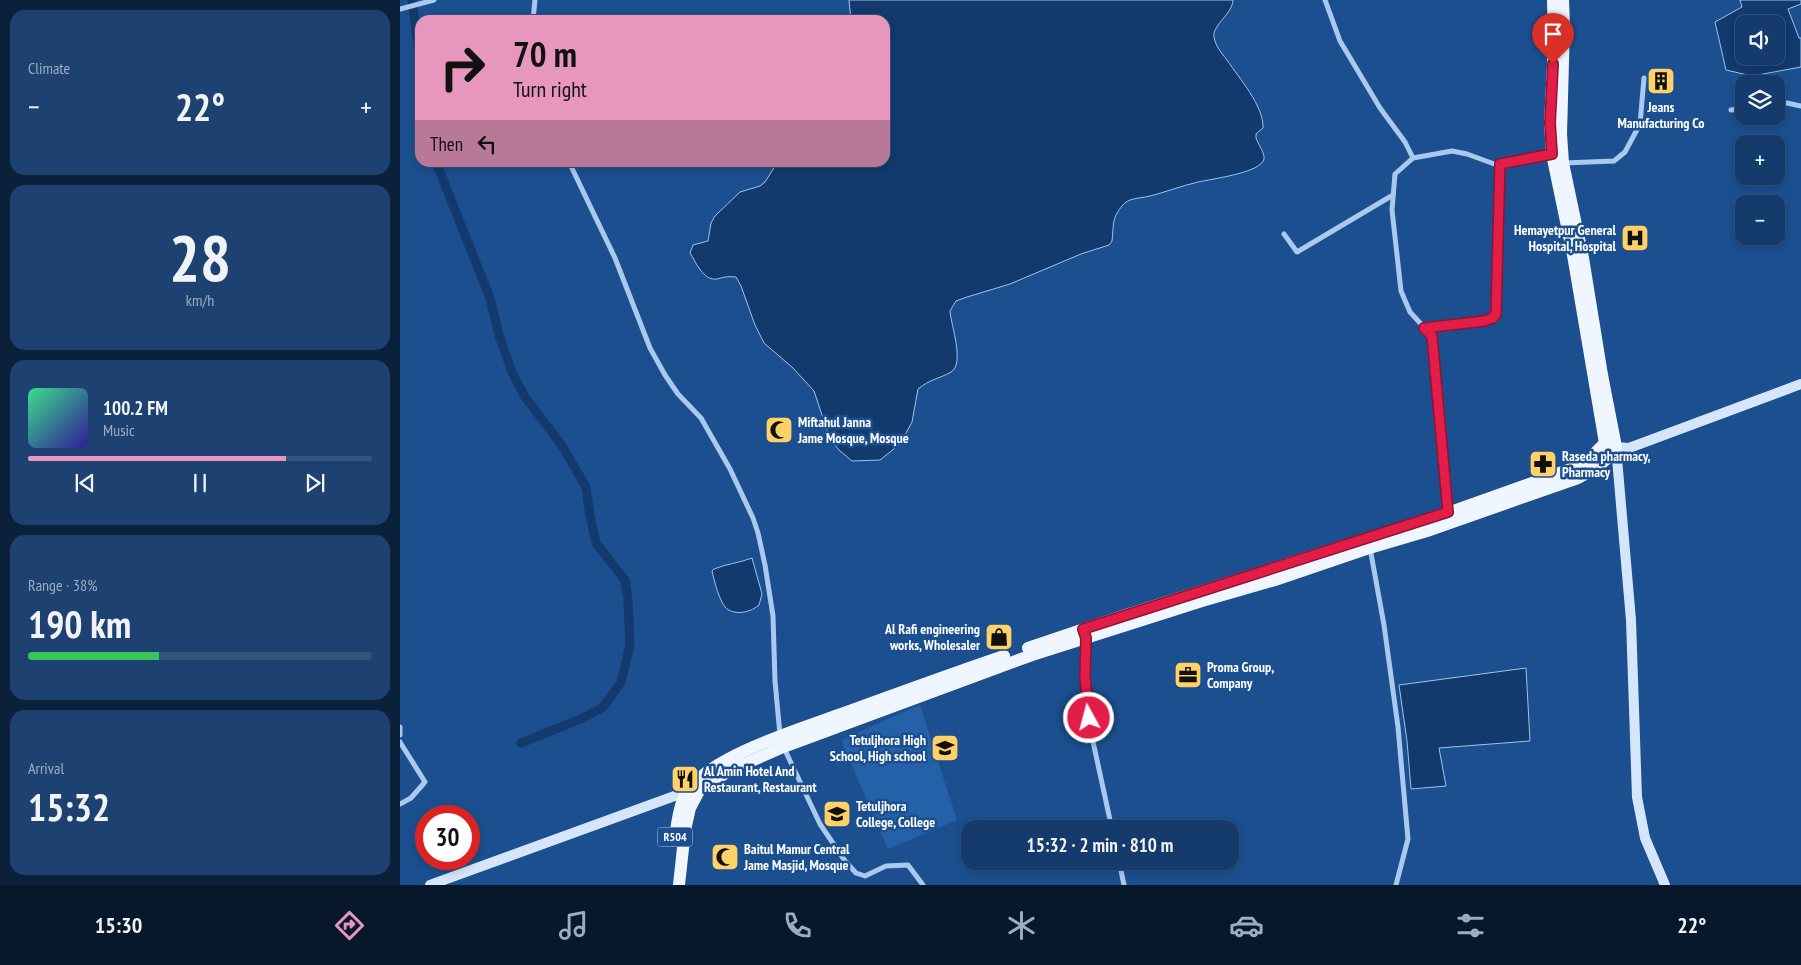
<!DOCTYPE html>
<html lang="en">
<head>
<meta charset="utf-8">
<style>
	:root { --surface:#143b6b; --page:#1d4271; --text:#f1f3f6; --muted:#9dadc1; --line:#33557e; --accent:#e797bd }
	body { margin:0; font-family:"PT Sans Narrow",sans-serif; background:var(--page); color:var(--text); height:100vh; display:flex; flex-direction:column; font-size:19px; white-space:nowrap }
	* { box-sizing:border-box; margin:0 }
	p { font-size:16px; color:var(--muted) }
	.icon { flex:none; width:28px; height:28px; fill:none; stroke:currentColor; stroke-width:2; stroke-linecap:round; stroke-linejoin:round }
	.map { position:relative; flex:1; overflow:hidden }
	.drawer { display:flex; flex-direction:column; gap:10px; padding:10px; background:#0b203b; width:400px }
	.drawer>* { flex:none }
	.top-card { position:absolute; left:15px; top:15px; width:475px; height:152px; border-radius:15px; box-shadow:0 2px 8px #0003,0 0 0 1px var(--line); background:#e797bd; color:#111; overflow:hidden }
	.buttons { position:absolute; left:1335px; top:15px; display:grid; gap:10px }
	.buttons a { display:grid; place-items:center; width:50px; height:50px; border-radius:10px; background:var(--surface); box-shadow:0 2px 8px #0003,0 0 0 1px var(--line); font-size:25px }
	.speed { position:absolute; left:15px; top:805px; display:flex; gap:10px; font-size:25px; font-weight:700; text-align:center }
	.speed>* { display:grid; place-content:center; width:65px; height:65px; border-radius:50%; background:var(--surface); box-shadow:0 2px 8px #0003,0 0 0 1px var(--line); line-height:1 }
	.speed .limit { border:8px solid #d22; background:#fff; color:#111 }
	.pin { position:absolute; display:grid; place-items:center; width:42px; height:42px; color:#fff; margin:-51px -21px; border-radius:50% 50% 50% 0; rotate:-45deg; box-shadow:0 0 5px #0007 }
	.pin .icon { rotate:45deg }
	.me { position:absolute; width:55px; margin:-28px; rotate:353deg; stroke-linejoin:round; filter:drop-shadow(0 0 4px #0008) }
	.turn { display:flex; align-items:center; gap:18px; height:105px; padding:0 15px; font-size:22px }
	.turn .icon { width:65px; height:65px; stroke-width:2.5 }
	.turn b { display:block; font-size:35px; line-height:42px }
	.then { display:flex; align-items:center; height:48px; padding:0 15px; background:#0003; gap:10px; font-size:19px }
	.big { font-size:38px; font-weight:700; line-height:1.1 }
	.drawer .tile { flex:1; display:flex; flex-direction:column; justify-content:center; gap:8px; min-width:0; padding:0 18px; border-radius:15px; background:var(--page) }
	.drawer .dial { align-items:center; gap:0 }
	.dial b { font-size:65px; line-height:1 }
	.song { display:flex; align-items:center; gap:15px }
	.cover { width:60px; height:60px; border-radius:8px; background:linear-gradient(135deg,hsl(150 70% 55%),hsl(250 70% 35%)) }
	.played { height:5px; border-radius:2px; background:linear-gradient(90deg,var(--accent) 75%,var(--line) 75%) }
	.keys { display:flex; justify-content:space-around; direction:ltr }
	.heat { display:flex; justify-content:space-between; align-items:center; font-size:28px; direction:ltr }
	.charge { height:8px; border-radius:4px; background:linear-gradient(90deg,#34c759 38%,var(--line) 0) }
	.trip { position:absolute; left:561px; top:820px; width:278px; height:50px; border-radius:15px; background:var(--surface); box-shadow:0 2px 8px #0003,0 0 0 1px var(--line); font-weight:700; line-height:50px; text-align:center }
	.tab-bar { display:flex; height:80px; justify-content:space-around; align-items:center; background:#08182b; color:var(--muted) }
	.tab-bar .icon { width:35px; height:35px }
	.tab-bar .on { color:var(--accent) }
	.tab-bar b { font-size:22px; color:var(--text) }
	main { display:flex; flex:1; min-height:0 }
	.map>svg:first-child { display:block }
</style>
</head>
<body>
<main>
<section class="drawer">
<div class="tile"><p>Climate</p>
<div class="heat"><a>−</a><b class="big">22°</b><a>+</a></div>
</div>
<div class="tile dial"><b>28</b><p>km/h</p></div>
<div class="tile">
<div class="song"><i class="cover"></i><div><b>100.2 FM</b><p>Music</p></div></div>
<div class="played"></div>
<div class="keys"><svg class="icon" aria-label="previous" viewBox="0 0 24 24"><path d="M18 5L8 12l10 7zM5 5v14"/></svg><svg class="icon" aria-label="pause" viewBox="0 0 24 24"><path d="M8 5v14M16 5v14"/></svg><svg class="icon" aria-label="next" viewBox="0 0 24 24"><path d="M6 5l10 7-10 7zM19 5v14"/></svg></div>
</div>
<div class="tile"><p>Range · 38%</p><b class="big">190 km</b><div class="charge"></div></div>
<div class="tile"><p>Arrival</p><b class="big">15:32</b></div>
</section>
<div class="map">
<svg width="1401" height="885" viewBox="0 0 1401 885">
	<rect width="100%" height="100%" fill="#1b4f8f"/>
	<path fill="#2461a8" d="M 520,705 L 557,820 L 488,849 L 441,740 Z"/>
	<g fill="#123a6d" stroke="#9cc4f0" fill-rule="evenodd">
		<path d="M 449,0 L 833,0 C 832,15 812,25 814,37 C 815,45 822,54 827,60 C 839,78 864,106 863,128 L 856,134 L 856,138 C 858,144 865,153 864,159 C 861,173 811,179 798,182 C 781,186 766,192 750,196 C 739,199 729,197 722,206 C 711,219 714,226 712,241 L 709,245 L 681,254 L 610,284 L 567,297 L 556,301 L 550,311 C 551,325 565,364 551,372 C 539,379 530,379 518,389 L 512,422 L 500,444 L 480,460 L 452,461 L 439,450 L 430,439 L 414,391 L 393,368 L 364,343 L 355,325 L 341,286 L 336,277 C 328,276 324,277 317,279 C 303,281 296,262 290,253 L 293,245 L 308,241 L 311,223 L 315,216 L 340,192 L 360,186 L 365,182 L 377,163 L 485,162 L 485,20 L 451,20 Z"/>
		<path d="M 1340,0 L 1401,0 L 1401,4 L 1388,9 L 1399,38 L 1401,38 L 1401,67 L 1352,76 L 1326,70 L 1315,22 L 1342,7 ZM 1344,24 L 1376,24 L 1376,56 L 1344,56 Z"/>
		<path d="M 352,558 L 362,594 L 359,605 C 349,614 328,617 322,602 C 318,595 314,580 312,571 L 314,569 C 326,564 339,563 352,558 Z"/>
		<path d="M 1126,668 L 1130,741 L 1039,748 L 1046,786 L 1011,789 L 1007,741 L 999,685 Z"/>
	</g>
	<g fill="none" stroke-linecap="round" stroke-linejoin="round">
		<g stroke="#123a6d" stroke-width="9">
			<path d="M 12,0 L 20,57"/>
			<path d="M 36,162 L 90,298 L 99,335 L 112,372 L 125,397 L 161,444 L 186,487 L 190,516 L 196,543 L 225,580 L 228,601 L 230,646 L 221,682 L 207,702 L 202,708 L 183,718 L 121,743"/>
		</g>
		<g stroke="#a9c9ee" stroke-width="5">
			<path d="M 925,0 L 940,41 L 980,108 L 1005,142 L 1013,158 L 995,174 L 992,210 L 1001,291 L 1010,312 L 1032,336 L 1048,512"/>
			<path d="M 0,9 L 34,0"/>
			<path d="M 133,20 L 135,0"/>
			<path d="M 1376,104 L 1387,103 L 1401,106"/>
			<path d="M 1331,110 L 1344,108"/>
			<path d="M 1013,158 L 1052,151 L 1067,154 L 1097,165 L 1152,155"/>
			<path d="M 169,162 L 215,258 L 250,348 L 265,375 L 278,394 L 301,418 L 330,469 L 353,518 L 358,533 L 365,565 L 373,616 L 375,681 L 380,735"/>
			<path d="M 1164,163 L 1214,161 L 1225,152 L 1240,124 L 1244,78"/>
			<path d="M 884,234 L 897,252 L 993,195"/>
			<path d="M 1024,328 L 1084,321 L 1093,318 L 1095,313 L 1100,164"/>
			<path d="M 970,548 L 984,625 L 998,727 L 1008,839 L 996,885"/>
			<path d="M 686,640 L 686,698 L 692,737 L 712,829"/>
			<path d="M 0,727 L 0,735"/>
			<path d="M 0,742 L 25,782 L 11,798 L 0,804"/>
			<path d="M 384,748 L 420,824 L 445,861 L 456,873 L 465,876 L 486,866 L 508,865 L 523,885"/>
			<path d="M 719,861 L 724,885"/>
		</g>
		<g stroke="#d6e6fa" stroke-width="10">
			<path d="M 30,885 L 291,790"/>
			<path d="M 1265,885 L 1245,838 L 1237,797 L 1231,620 L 1216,447 L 1229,448 L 1401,384"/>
		</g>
		<g stroke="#f0f6ff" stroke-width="12">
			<path d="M 1153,0 L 1154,45 L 1150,123 L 1152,154 L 1173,255 L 1205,443"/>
			<path d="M 628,648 L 723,616 L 1048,513 L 1168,470 L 1188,460 L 1205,443"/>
			<path d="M 275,837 C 277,824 280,800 288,790 C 313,755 406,727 447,712 C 499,693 551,674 604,656"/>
			<path d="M 279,885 L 285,830 L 290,808 L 300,789 L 331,770 L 383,747 L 632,655 L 802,601 L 875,580 L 966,549 L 1027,531 L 1178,478 L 1196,468 L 1209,457 L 1216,447 L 1202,375 L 1183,258 L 1163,163 L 1161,134 L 1164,25 L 1163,0"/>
		</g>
	</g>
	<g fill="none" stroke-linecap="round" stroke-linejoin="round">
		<defs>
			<path id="route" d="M 689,718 L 685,677 L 686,638 L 683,629 L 1048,512 L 1032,336 L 1024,328 L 1084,321 L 1093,318 L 1096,314 L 1100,164 L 1152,154 L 1150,123 L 1153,64"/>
		</defs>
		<use href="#route" stroke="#92132f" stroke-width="12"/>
		<use href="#route" stroke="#e11d48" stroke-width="9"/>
	</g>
	<defs>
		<symbol id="building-square" viewBox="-11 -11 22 22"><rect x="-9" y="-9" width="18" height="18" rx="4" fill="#ffd166" stroke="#1b4f8f"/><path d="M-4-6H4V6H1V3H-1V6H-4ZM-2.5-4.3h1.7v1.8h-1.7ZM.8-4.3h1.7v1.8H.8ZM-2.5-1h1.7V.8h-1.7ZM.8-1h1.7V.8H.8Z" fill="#111"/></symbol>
		<symbol id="hospital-square" viewBox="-11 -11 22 22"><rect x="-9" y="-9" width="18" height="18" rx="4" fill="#ffd166" stroke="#1b4f8f"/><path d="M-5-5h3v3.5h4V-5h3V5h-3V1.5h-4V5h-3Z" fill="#111"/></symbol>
		<symbol id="mosque-square" viewBox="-11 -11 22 22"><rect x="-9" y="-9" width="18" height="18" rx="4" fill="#ffd166" stroke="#1b4f8f"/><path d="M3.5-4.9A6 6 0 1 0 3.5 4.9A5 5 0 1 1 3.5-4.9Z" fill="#111"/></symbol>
		<symbol id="pharmacy-square" viewBox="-11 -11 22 22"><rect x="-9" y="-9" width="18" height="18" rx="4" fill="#ffd166" stroke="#1b4f8f"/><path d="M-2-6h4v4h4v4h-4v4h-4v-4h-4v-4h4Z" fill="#111"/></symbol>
		<symbol id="shop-square" viewBox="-11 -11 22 22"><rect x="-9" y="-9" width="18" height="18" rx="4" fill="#ffd166" stroke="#1b4f8f"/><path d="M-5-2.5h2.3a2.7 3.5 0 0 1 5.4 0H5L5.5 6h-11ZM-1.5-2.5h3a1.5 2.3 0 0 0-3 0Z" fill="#111"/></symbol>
		<symbol id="office-square" viewBox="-11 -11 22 22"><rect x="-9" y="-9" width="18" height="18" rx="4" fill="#ffd166" stroke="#1b4f8f"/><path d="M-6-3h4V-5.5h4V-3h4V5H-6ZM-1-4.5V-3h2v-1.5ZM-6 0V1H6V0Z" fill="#111"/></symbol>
		<symbol id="school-square" viewBox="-11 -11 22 22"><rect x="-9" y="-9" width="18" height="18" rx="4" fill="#ffd166" stroke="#1b4f8f"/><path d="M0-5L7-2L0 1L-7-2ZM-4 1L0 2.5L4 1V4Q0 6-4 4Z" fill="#111"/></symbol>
		<symbol id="restaurant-square" viewBox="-11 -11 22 22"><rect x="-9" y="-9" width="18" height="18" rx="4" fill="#ffd166" stroke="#1b4f8f"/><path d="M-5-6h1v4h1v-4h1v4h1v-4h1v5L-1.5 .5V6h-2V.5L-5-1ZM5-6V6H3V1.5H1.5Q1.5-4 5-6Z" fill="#111"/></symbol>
		<symbol id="university-square" viewBox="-11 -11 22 22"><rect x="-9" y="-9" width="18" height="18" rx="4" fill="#ffd166" stroke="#1b4f8f"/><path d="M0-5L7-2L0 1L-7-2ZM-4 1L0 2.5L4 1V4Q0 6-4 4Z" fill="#111"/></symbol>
	</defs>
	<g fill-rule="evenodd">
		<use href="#building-square" x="1245" y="65" width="32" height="32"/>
		<use href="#hospital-square" x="1219" y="222" width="32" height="32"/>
		<use href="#mosque-square" x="363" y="414" width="32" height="32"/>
		<use href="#pharmacy-square" x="1127" y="448" width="32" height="32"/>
		<use href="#shop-square" x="583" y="621" width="32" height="32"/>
		<use href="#office-square" x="772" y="659" width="32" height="32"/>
		<use href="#school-square" x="529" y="732" width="32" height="32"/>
		<use href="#restaurant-square" x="269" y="763" width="32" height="32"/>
		<use href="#university-square" x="421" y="798" width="32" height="32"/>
		<use href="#mosque-square" x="309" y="841" width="32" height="32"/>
	</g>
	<g text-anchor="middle" stroke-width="5" stroke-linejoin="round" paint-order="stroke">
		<rect fill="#1b4f8f" stroke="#bbcadd" stroke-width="1" x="257.5" y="827.5" width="35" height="19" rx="4"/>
		<g font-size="12" font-weight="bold" fill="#fff">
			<text x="275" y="841">R504</text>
		</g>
		<g font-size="14" font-weight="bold" fill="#fff" stroke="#1b4f8f" text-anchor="start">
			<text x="1261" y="112" text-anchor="middle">Jeans<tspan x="1261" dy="16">Manufacturing Co</tspan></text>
			<text x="1216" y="235" text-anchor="end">Hemayetpur General<tspan x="1216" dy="16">Hospital, Hospital</tspan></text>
			<text x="398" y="427">Miftahul Janna<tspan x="398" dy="16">Jame Mosque, Mosque</tspan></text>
			<text x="1162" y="461">Raseda pharmacy,<tspan x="1162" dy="16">Pharmacy</tspan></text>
			<text x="580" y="634" text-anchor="end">Al Rafi engineering<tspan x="580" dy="16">works, Wholesaler</tspan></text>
			<text x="807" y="672">Proma Group,<tspan x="807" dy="16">Company</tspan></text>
			<text x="526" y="745" text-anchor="end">Tetuljhora High<tspan x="526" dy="16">School, High school</tspan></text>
			<text x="304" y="776">Al Amin Hotel And<tspan x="304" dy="16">Restaurant, Restaurant</tspan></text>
			<text x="456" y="811">Tetuljhora<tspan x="456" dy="16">College, College</tspan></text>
			<text x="344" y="854">Baitul Mamur Central<tspan x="344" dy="16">Jame Masjid, Mosque</tspan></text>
		</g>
	</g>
</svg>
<div class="buttons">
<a><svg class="icon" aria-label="sound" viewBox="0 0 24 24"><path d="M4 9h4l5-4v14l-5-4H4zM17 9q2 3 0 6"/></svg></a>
<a><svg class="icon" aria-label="layers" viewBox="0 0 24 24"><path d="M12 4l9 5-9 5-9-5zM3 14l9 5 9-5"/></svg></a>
<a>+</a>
<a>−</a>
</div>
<div class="speed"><div class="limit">30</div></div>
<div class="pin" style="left:1153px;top:64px;background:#d93025"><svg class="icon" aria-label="arrive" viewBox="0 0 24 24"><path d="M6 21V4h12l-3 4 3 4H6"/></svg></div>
<svg class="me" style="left:689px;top:718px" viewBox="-20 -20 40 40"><circle r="17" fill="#e11d48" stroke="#fff" stroke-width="3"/><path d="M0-11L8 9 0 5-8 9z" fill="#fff"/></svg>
<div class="trip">15:32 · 2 min · 810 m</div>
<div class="top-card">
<div class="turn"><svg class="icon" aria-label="right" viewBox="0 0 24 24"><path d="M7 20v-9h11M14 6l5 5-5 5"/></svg><div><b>70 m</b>Turn right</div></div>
<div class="then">Then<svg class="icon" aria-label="left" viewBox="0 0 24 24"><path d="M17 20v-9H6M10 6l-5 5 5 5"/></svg></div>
</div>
</div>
</main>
<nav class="tab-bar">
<b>15:30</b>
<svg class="icon on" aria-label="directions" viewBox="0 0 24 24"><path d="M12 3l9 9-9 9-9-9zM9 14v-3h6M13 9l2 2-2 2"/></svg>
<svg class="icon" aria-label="music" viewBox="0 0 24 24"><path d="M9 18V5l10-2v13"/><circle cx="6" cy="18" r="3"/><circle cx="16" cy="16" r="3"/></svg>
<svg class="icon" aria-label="phone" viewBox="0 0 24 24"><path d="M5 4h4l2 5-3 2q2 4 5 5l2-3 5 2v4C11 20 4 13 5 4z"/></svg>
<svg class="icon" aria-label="climate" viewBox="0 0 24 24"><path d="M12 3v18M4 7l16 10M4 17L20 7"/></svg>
<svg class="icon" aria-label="car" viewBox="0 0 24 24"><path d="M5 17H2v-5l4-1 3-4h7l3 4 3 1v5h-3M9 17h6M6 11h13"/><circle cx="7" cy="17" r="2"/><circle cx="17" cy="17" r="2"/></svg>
<svg class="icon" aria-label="filters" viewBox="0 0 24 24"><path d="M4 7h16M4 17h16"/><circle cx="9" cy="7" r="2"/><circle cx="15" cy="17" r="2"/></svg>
<b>22°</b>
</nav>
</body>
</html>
